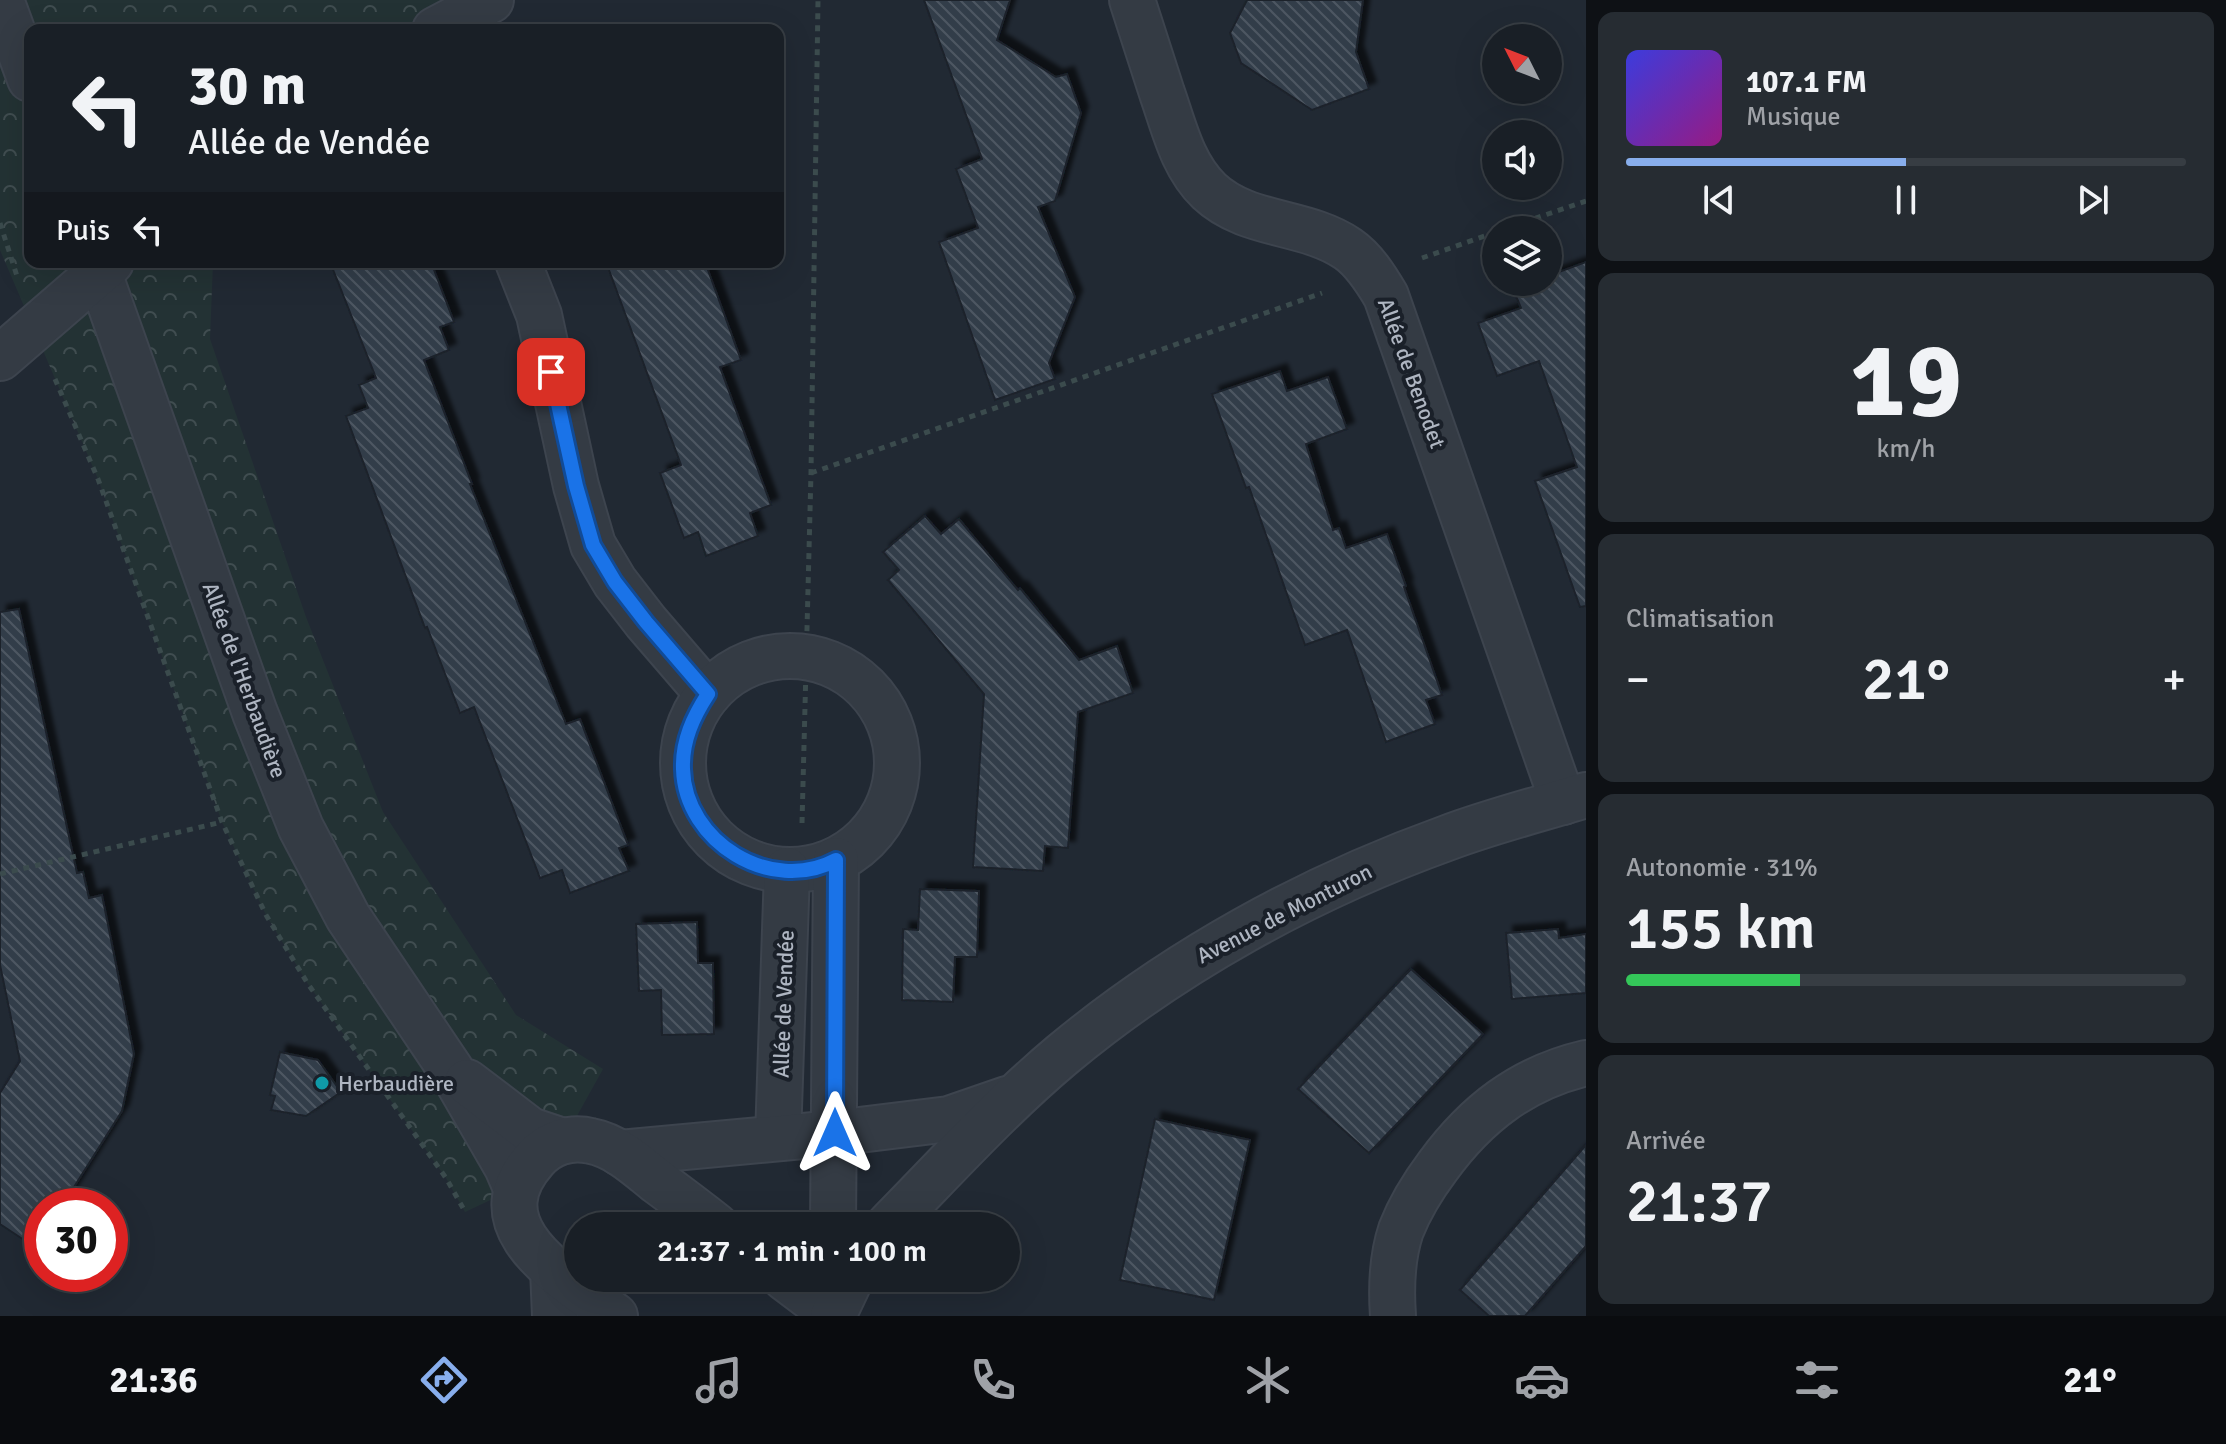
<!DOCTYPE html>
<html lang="fr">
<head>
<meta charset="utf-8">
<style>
	:root { --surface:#191f26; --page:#262c32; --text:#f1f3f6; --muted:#9fa2a7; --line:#373d43; --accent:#88aeec }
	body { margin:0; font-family:Signika,sans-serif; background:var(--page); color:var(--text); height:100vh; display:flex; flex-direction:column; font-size:30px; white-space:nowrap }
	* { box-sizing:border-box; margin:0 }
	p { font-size:26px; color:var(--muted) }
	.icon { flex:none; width:44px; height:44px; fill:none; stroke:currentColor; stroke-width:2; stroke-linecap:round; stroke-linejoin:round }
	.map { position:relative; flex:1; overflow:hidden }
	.side { display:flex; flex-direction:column; gap:12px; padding:12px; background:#0e1115; width:640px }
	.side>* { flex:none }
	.guide { position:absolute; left:24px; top:24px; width:760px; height:244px; border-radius:16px; box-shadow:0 8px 32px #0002,0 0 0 2px var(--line); background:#191f26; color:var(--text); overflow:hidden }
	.needle { width:52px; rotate:312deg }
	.tools { position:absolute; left:1482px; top:24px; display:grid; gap:16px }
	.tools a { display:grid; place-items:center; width:80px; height:80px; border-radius:50%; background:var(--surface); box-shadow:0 8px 32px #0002,0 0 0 2px var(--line); font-size:40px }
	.speed { position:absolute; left:24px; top:1188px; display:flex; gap:16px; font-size:40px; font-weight:700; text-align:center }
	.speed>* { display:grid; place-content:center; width:104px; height:104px; border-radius:50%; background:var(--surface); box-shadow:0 8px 32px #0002,0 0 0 2px var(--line); line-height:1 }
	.speed .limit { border:12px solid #d22; background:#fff; color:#111 }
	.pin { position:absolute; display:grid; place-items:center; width:68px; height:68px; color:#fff; margin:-34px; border-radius:16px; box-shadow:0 4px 12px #0006 }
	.me { position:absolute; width:88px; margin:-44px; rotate:0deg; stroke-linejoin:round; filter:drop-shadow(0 0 6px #0008) }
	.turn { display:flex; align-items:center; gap:28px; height:168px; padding:0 32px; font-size:36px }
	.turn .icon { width:104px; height:104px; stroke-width:2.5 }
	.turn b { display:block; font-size:56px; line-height:68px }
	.then { display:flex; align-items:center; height:76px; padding:0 32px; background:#0003; gap:16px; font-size:30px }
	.big { font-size:60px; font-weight:600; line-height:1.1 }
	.side .card { flex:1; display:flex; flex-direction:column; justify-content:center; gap:12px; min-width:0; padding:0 28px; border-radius:16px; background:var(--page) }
	.side .dial { align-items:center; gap:0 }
	.dial b { font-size:104px; line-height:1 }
	.song { display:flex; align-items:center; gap:24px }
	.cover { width:96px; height:96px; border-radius:12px; background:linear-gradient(135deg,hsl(240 70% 55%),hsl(310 70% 35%)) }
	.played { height:8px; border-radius:4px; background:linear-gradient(90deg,var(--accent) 50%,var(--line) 50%) }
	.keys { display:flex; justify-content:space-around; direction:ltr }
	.heat { display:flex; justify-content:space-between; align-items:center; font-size:44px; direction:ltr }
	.charge { height:12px; border-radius:6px; background:linear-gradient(90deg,#34c759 31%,var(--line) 0) }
	.trip { position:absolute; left:564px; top:1212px; width:456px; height:80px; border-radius:40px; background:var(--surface); box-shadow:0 8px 32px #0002,0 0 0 2px var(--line); font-weight:600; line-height:80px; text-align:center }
	.tabs { display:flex; height:128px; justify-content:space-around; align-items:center; background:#0a0c0f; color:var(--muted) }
	.tabs .icon { width:56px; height:56px }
	.tabs .current { color:var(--accent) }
	.tabs b { font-size:36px; color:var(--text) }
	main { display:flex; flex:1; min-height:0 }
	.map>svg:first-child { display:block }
</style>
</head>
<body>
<main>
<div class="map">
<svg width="1586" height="1316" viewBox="0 0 1586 1316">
	<defs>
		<pattern id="park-crowns" width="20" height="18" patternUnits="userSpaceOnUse" patternTransform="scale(2)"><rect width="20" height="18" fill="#233234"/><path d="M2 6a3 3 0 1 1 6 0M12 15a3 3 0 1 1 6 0" fill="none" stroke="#404d50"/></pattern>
		<pattern id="building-back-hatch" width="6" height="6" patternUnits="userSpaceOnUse" patternTransform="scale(2)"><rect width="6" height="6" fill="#333d4a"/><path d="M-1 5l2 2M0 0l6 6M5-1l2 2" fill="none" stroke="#4e5762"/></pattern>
		<filter id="shadow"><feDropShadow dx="7" dy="-7" stdDeviation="2" flood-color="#0009"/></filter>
	</defs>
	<rect width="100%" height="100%" fill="#212933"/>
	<path fill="url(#park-crowns)" d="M 0,0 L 491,0 L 435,30 L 30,30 L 30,262 L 213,262 L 210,339 L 306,617 L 383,812 L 516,1015 L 603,1069 L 563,1141 L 516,1188 L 465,1212 L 446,1178 L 308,984 L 266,915 L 222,822 L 98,479 L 0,250 Z"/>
	<g fill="url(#building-back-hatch)" stroke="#1c222b" stroke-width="2" filter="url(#shadow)">
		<path d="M 924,0 L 1010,0 L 997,40 L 1056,77 L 1067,74 L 1081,113 L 1055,201 L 1038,207 L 1075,297 L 1049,363 L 1055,379 L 995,400 L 939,242 L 978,228 L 956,169 L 982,159 Z"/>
		<path d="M 1247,0 L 1363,0 L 1356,52 L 1369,89 L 1312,110 L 1241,63 L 1230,33 Z"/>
		<path d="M 330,262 L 431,262 L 454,322 L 440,327 L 449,350 L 424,360 L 472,484 L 470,484 L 566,724 L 580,719 L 628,845 L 619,848 L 629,871 L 570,893 L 562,870 L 540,878 L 474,707 L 460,713 L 427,627 L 425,628 L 346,416 L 368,408 L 359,385 L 376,378 Z"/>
		<path d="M 606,262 L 705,262 L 741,360 L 720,367 L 771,505 L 750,513 L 758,536 L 706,556 L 698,532 L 684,538 L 660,473 L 681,465 Z"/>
		<path d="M 1586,262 L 1586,606 L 1580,607 L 1535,481 L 1577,467 L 1539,361 L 1497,376 L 1478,323 L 1521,308 L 1513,289 L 1531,282 L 1548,282 L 1548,276 Z"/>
		<path d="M 1280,371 L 1287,391 L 1328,377 L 1347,429 L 1306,444 L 1333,530 L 1339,528 L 1346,548 L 1387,534 L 1406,586 L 1404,587 L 1442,695 L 1426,700 L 1435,724 L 1386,742 L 1347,630 L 1305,645 L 1249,487 L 1246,488 L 1212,394 Z"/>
		<path d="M 925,516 L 941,534 L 959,519 L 1018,590 L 1020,588 L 1079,660 L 1117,646 L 1133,693 L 1078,712 L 1068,848 L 1045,846 L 1043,871 L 973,867 L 984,694 L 888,580 L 899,570 L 883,552 Z"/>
		<path d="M 19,609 L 77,873 L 83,872 L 89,898 L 102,895 L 134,1054 L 122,1111 L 62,1206 L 42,1206 L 42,1252 L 0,1224 L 0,1093 L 20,1061 L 0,965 L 0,612 Z"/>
		<path d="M 920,889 L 979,891 L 977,957 L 955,957 L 953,1002 L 902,1000 L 903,929 L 918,930 Z"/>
		<path d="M 697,922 L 698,963 L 713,963 L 714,1034 L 662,1035 L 661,990 L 639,991 L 636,924 Z"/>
		<path d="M 1558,929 L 1559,938 L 1586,934 L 1586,993 L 1512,999 L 1506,933 Z"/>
		<path d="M 1411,969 L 1483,1034 L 1369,1153 L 1298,1089 Z"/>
		<path d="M 280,1052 L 318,1060 L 341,1092 L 306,1116 L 271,1110 L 275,1096 L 270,1095 Z"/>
		<path d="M 1155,1119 L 1250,1140 L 1214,1300 L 1120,1280 Z"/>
		<path d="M 1586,1145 L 1586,1246 L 1525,1316 L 1489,1316 L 1460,1290 Z"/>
	</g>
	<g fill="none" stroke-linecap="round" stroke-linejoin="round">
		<defs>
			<g id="minor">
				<path d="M 1,0 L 30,79"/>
				<path d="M 1132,0 C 1142,31 1152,62 1162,93 C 1174,127 1182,165 1209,191 C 1247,227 1306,220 1348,249 C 1364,260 1376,279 1386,296 L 1563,802"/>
				<path d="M 435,30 L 491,0"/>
				<path d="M 95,262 L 255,713 L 301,828 L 348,917 L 451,1070 L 507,1167 L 516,1188"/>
				<path d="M 518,262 L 539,315 L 576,486 L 593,545 L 615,582 L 646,622 L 708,694"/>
				<path d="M 0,358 L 111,262"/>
				<circle cx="790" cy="763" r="107"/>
				<path d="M 467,1082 L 530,1130 L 563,1141"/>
				<path d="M 778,1138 L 787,870"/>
				<path d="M 620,1153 L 835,1133 L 949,1119 L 1007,1099"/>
				<path d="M 833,1226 L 836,860"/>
				<path d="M 888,1226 C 945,1168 1000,1107 1062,1055 C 1175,961 1308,888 1447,838 C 1492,821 1540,809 1586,795"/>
				<path d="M 553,1269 L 555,1316"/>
				<path d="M 785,1278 L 822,1306 L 830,1316"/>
				<path d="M 615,1316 C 566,1278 473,1229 535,1159 C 549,1143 570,1136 591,1141 C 617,1146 638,1166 658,1182 C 677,1196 697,1211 716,1226"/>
				<path d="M 833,1316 L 851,1278"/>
				<path d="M 1393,1316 C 1391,1288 1392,1257 1401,1230 C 1410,1207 1423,1186 1438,1166 C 1476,1114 1522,1078 1586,1063"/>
			</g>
		</defs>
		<use href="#minor" stroke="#3d444e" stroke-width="48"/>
		<g stroke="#3b4b4d" stroke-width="5" stroke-dasharray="6 6" stroke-linecap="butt">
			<path d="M 0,223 L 17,276"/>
			<path d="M 1501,230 L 1586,201"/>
			<path d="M 1422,258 L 1496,232"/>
			<path d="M 55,379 L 98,479 L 222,822 L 266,915 L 308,984 L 446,1178 L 463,1208"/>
			<path d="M 811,473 L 1322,293"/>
			<path d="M 802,823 L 811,473 L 818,0"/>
			<path d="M 0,874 L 222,822"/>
		</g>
		<use href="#minor" stroke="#343b44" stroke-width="44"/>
	</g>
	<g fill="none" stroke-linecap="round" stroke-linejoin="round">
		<defs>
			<path id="route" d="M 551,372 L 576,486 L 593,545 L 615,582 L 646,622 L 708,694 C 693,717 682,741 683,769 C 685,842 771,895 836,860 L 835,1133"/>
		</defs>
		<use href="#route" stroke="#114b97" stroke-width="20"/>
		<use href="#route" stroke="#1a73e8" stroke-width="14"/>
	</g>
	<circle fill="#0f9aa8" stroke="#1a2029" stroke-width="3" cx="322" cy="1083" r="8"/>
	<g text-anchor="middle" stroke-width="8" stroke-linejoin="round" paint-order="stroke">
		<g font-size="22" fill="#aeb5c1" stroke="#1a2029">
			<text transform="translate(1412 373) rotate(70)" y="8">Allée de Benodet</text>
			<text transform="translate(245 680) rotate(70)" y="8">Allée de l'Herbaudière</text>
			<text transform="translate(1284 913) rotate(-27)" y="8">Avenue de Monturon</text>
			<text transform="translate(783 1004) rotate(-88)" y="8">Allée de Vendée</text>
		</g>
		<g font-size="22" fill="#aeb5c1" stroke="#1a2029" text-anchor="start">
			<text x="338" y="1091">Herbaudière</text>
		</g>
	</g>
</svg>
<div class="tools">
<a><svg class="needle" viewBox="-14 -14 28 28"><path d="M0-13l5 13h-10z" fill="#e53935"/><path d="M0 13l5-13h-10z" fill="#9fa2a7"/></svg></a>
<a><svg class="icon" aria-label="sound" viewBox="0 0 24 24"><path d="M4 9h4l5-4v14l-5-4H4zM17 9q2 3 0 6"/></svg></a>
<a><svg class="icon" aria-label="layers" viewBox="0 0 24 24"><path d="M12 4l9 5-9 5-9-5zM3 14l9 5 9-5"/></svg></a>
</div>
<div class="speed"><div class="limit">30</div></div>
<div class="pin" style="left:551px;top:372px;background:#d93025"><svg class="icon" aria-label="arrive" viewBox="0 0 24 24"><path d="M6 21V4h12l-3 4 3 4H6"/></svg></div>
<svg class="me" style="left:835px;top:1133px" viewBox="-20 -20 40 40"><path d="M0-17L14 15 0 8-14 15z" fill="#1a73e8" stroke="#fff" stroke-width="4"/></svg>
<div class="trip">21:37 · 1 min · 100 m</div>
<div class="guide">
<div class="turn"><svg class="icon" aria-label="left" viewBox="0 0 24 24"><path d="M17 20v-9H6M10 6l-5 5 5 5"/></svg><div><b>30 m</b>Allée de Vendée</div></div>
<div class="then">Puis<svg class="icon" aria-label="left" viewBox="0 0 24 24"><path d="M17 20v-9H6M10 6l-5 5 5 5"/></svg></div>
</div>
</div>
<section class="side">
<div class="card">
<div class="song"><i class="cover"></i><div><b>107.1 FM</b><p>Musique</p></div></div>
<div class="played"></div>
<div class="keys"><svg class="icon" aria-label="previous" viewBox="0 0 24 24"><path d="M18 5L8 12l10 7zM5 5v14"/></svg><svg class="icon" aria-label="pause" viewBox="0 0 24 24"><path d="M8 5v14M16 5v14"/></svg><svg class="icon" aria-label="next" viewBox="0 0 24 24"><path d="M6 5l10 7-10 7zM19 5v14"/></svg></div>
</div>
<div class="card dial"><b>19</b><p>km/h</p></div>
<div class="card"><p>Climatisation</p>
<div class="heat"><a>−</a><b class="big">21°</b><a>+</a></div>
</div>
<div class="card"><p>Autonomie · 31%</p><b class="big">155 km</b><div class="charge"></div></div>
<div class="card"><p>Arrivée</p><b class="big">21:37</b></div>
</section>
</main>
<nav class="tabs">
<b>21:36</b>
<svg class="icon current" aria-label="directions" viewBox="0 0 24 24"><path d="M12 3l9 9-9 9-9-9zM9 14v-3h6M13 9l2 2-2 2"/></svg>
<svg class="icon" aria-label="music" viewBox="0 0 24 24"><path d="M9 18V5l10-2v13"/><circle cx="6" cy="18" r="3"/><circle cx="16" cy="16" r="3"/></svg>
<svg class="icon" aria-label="phone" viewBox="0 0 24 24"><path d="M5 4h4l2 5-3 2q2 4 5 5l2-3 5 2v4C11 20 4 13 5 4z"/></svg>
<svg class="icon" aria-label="climate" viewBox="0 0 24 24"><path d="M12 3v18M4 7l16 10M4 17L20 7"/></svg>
<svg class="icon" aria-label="car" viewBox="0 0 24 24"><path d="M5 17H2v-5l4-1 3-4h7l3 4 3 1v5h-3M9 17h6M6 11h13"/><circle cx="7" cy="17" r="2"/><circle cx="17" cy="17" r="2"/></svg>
<svg class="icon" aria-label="filters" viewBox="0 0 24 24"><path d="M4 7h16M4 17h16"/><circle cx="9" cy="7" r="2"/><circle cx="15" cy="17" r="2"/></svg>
<b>21°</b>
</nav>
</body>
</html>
